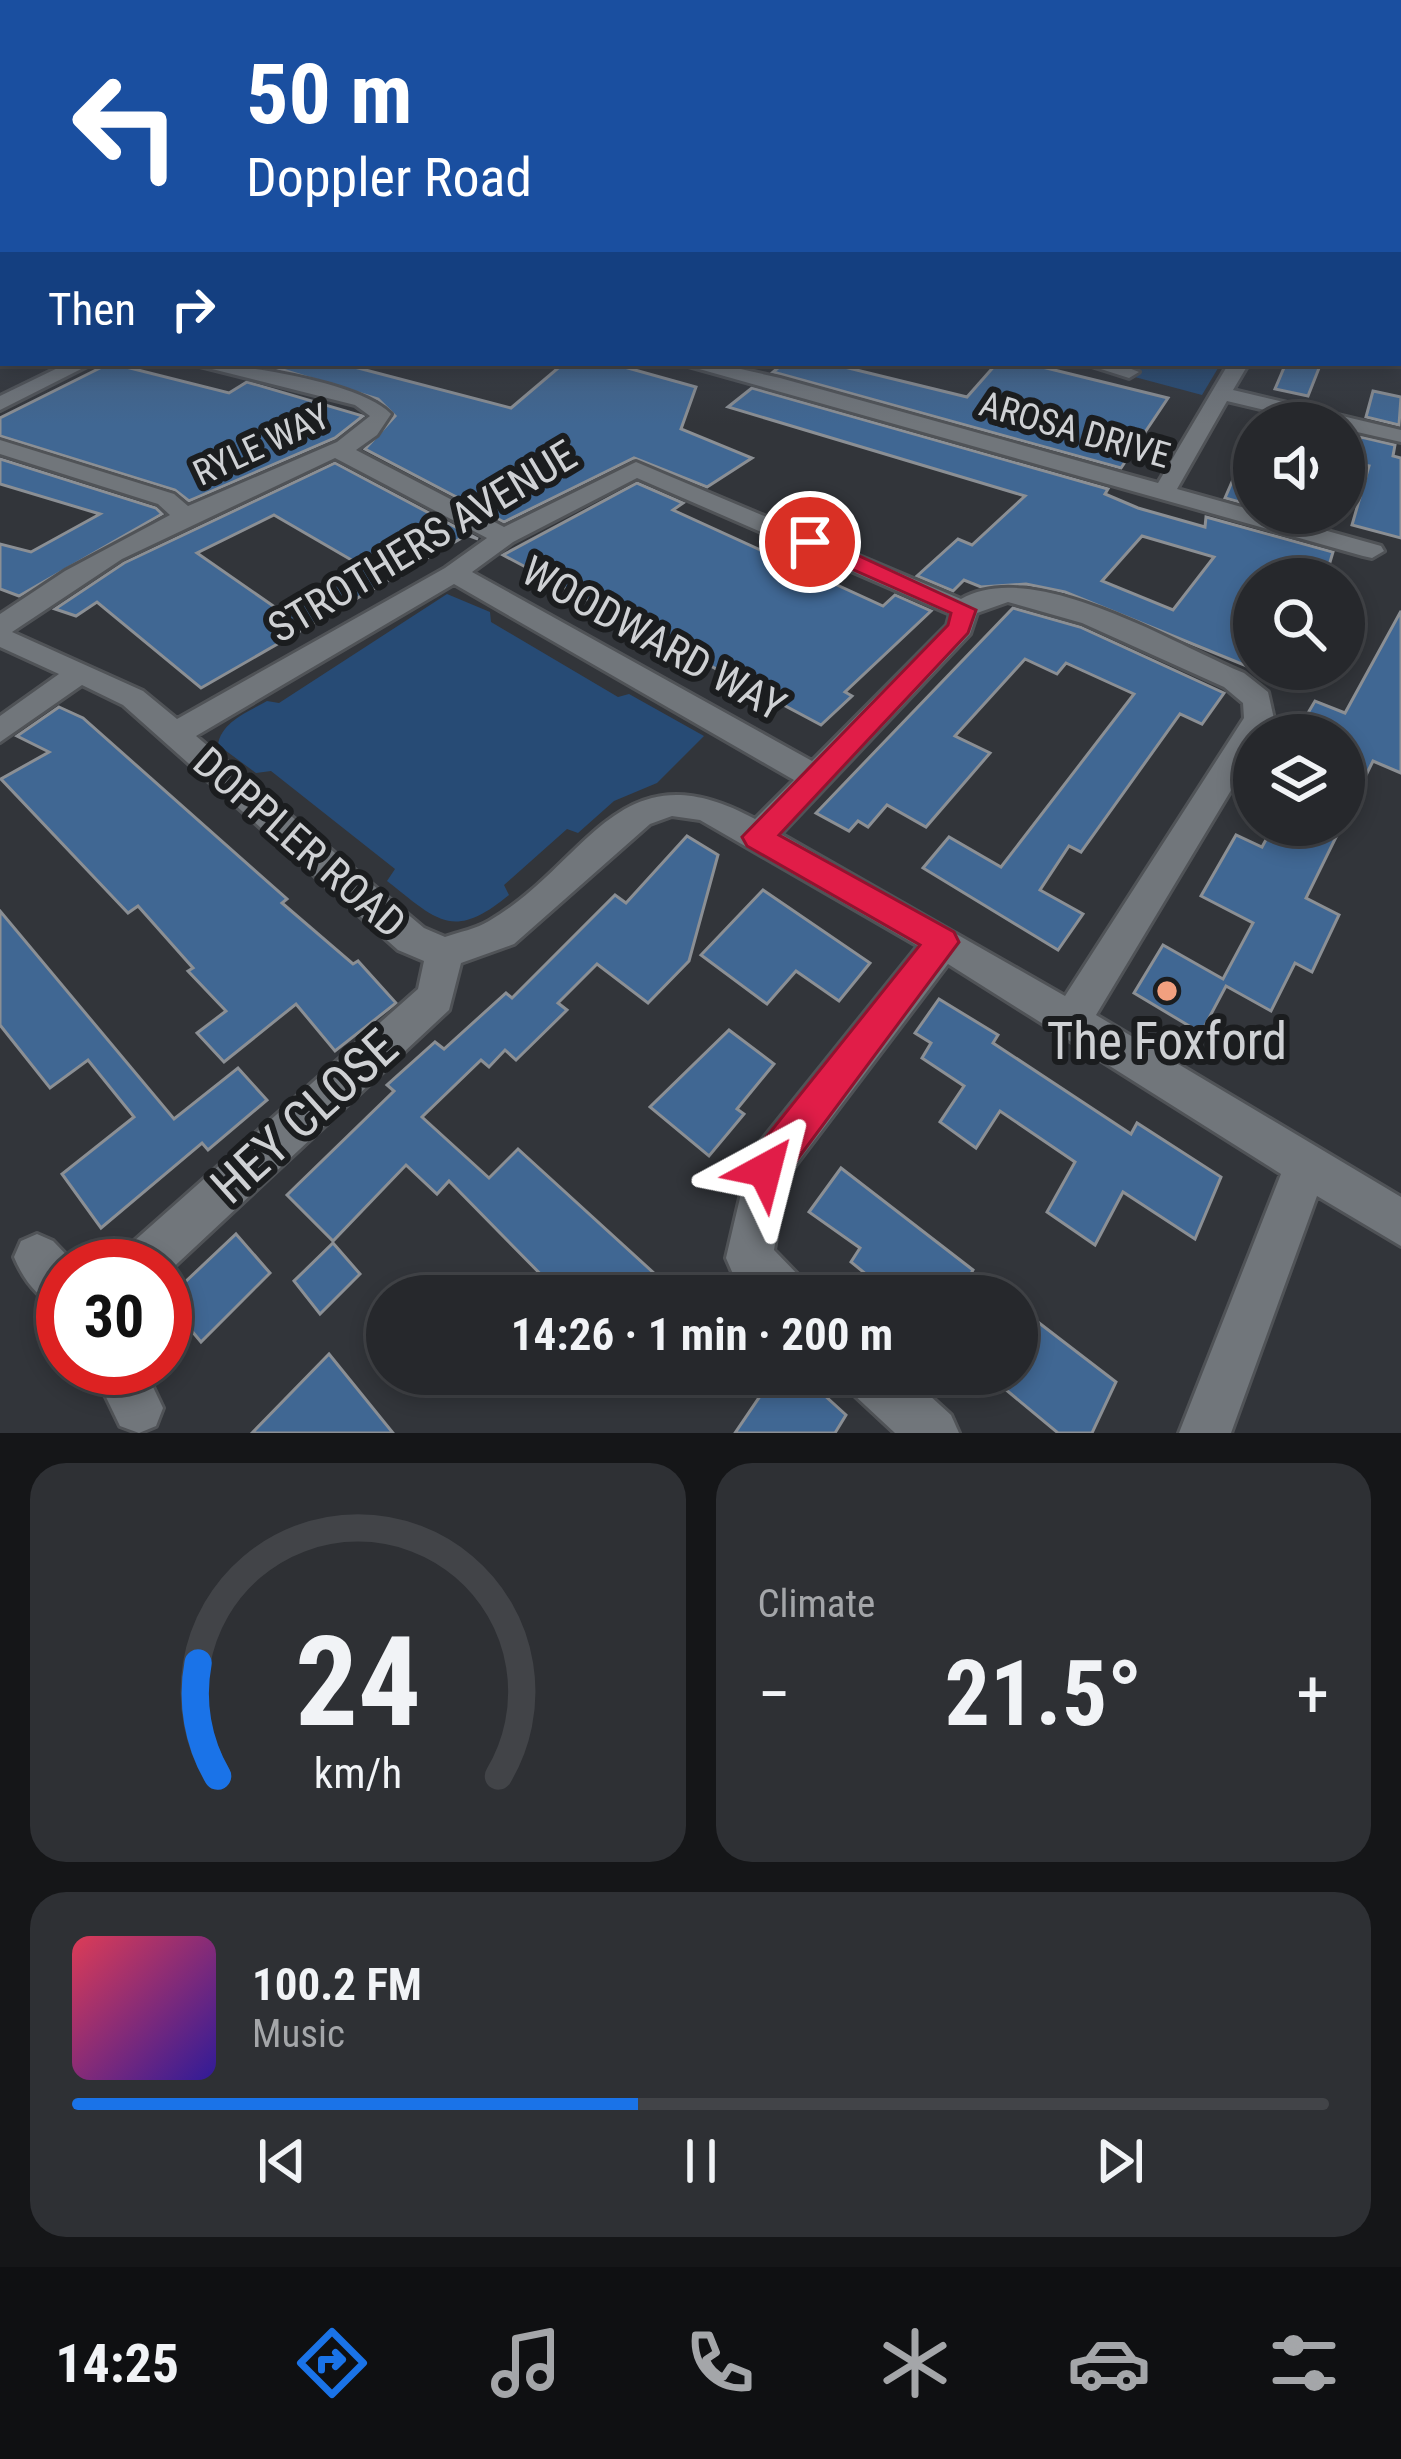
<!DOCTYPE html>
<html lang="en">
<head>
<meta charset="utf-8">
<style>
	:root { --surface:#26282c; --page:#2e3034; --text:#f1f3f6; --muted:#a4a6a9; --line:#424448; --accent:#1a73e8 }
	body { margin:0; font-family:"Roboto Condensed",sans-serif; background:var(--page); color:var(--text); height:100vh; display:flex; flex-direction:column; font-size:45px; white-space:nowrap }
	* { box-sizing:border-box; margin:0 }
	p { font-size:39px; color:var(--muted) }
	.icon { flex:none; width:66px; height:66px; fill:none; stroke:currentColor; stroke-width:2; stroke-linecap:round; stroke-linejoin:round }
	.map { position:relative; height:1433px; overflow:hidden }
	.sheet { display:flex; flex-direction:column; gap:30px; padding:30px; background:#151618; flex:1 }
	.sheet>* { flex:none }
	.banner { position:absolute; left:0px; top:0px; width:1401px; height:366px; box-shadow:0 6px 18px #0003,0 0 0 3px var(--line); background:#1a4fa0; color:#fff; overflow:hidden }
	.buttons { position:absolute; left:1233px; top:402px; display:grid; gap:24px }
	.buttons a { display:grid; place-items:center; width:132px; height:132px; border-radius:50%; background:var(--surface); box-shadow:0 6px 18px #0003,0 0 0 3px var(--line); font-size:60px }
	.speed { position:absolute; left:36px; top:1239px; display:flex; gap:24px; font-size:60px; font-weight:700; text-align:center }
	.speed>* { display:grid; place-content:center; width:156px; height:156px; border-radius:50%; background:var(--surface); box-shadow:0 6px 18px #0003,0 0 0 3px var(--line); line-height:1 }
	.speed .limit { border:18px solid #d22; background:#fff; color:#111 }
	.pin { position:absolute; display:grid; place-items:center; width:102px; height:102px; color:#fff; margin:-51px; border:6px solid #fff; border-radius:50%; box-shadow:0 3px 12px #0007 }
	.me { position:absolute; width:132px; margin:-66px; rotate:38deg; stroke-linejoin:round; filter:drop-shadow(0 0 9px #0008) }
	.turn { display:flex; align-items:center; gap:42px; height:252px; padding:0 48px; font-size:54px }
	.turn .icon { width:156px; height:156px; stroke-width:2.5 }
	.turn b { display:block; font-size:84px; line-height:102px }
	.then { display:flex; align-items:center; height:114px; padding:0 48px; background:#0003; gap:24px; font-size:45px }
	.big { font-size:90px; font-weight:700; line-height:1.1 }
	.sheet .card { flex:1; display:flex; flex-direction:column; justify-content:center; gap:18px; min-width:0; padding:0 42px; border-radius:36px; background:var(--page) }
	.sheet .dial { align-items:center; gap:0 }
	.dial svg { height:312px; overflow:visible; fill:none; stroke:var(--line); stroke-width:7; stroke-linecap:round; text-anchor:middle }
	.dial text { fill:var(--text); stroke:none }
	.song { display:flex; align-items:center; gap:36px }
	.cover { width:144px; height:144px; border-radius:18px; background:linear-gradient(135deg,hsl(350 70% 55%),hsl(250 70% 35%)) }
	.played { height:12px; border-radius:6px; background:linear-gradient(90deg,var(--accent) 45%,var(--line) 45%) }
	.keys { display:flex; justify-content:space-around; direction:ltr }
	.heat { display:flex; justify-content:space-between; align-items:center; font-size:66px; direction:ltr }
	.sheet .tiles { flex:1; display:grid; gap:30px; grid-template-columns:1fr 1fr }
	.card:last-child { grid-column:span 2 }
	.trip { position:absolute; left:366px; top:1275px; width:672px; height:120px; border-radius:60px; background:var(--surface); box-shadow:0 6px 18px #0003,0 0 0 3px var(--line); font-weight:700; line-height:120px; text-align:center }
	.menu { display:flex; height:192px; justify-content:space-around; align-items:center; background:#0f1012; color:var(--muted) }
	.menu .icon { width:84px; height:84px }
	.menu .on { color:var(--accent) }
	.menu b { font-size:54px; color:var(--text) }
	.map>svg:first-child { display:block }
</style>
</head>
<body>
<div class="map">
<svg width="1401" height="1433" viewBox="0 0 1401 1433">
	<rect width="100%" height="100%" fill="#32353a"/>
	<g fill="#274b75">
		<path d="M 1112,363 L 1221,363 L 1202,395 L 1131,376 L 1135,369 Z"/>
		<path d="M 447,594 L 490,612 L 491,622 L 618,697 L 629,694 L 704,736 L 657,783 L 614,801 L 578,833 L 567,829 L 504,885 L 509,895 C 453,941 438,921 387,881 L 395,869 L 271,771 L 256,773 L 218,745 C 221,722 248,712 267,701 L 279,703 Z"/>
	</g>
	<g fill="#406793" stroke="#8b8f94" stroke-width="3" fill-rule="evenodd">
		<path d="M 110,363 L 229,393 L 247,382 L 363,416 L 335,438 L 189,501 L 175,490 L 0,436 L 0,418 Z"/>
		<path d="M 281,363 L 339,363 L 511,408 L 564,363 L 610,363 L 696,387 L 681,429 L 752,458 L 707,487 L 634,458 L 504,522 L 365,449 L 395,416 L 378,399 L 273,367 Z"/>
		<path d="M 784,363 L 828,363 L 967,397 L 997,363 L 1026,363 L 1168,398 L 1121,468 L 773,372 Z"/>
		<path d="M 1286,363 L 1321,363 L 1308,396 L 1275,389 Z"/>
		<path d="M 752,388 L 1108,489 L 1105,494 L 1138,508 L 1205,527 L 1206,517 L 1333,552 L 1325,579 L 1254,579 L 1254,612 L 1239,633 L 1254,639 L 1254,669 L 1065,592 L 1026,584 L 981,587 L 964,580 L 953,591 L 917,576 L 958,539 L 972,545 L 1025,496 L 728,407 ZM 1142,536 L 1214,557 L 1173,610 L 1102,581 Z"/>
		<path d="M 1373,391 L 1401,397 L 1399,425 L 1366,417 Z"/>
		<path d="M 1254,431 L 1254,506 L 1225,498 Z"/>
		<path d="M 1361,437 L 1395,445 L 1393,456 L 1401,458 L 1401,538 L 1352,525 L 1369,466 L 1354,463 Z"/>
		<path d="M 0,459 L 156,508 L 162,514 L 19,596 L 0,589 L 0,544 L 31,552 L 100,514 L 0,484 Z"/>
		<path d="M 335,463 L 478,539 L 467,535 L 201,688 L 97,602 L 76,616 L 55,609 L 124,563 ZM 274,515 L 360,565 L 279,610 L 197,553 Z"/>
		<path d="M 637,483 L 683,503 L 673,510 L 883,606 L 895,595 L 931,611 L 845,692 L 852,696 L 821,725 L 503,555 Z"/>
		<path d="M 1013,608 L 1080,627 L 1224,693 L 1202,724 L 1180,714 L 1081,852 L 1069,846 L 1040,890 L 1083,914 L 1058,950 L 923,868 L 949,837 L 1001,867 L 1134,694 L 1066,663 L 1057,674 L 1025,659 L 955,736 L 990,753 L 926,827 L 887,805 L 868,827 L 858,821 L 849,831 L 816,813 Z"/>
		<path d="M 1401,611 L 1401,773 L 1373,761 L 1344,820 L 1344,735 L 1295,735 L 1315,701 L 1345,713 Z"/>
		<path d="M 59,707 L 83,718 L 287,899 L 282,903 L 353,964 L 358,961 L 396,1003 L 335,1051 L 296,1004 L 224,1062 L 197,1033 L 226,1011 L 188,971 L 193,968 L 138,906 L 128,913 L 1,779 L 49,752 L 17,736 Z"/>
		<path d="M 1274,825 L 1342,825 L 1306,898 L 1339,915 L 1312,972 L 1295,963 L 1271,1011 L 1226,986 L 1201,1033 L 1134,993 L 1163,945 L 1223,979 L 1253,923 L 1201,896 L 1236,835 L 1262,847 Z"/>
		<path d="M 687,836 L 718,855 L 689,961 L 648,1003 L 597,964 L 558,1003 L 567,1010 L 516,1060 L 505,1050 L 489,1067 L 481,1060 L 422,1117 L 489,1178 L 518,1149 L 679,1296 L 562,1296 L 449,1181 L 437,1194 L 406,1165 L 333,1241 L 287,1195 L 394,1091 L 387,1085 L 435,1042 L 444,1049 L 506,993 L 512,998 L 615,895 L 626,903 Z"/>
		<path d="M 763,890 L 870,963 L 839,1001 L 796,971 L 767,1004 L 701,955 Z"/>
		<path d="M 0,911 L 174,1119 L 238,1068 L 267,1100 L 208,1150 L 202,1143 L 101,1228 L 62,1174 L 134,1117 L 88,1060 L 50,1088 L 0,1025 Z"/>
		<path d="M 939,999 L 998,1035 L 993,1043 L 1131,1134 L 1137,1123 L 1221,1177 L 1195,1239 L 1123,1192 L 1095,1245 L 1047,1212 L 1075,1162 L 1000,1111 L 976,1148 L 940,1122 L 964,1086 L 922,1058 L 931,1043 L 915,1033 Z"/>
		<path d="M 729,1030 L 774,1064 L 737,1109 L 744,1114 L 709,1156 L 650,1107 Z"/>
		<path d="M 841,1168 L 973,1270 L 958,1296 L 893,1296 L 851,1262 L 860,1248 L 809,1212 Z"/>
		<path d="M 236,1234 L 270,1273 L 201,1342 L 166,1300 Z"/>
		<path d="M 333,1243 L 360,1274 L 320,1314 L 294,1281 Z"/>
		<path d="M 1017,1306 L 1116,1382 L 1092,1433 L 1058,1433 L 987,1374 L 1017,1374 Z"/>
		<path d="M 329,1354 L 393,1433 L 252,1433 Z"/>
		<path d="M 775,1374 L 801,1374 L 846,1415 L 835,1433 L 735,1433 Z"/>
	</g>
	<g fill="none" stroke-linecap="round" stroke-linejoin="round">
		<defs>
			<g id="minor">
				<rect x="1398" y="292" width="3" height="10"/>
				<path d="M 68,363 L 93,363 L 0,410 L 0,396 Z"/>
				<path d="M 188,363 C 235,363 359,381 391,414 L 377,435 L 356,450 L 504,527 L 636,462 L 961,599 C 1033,557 1174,644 1244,673 L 1268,692 L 1274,719 L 1264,735 L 1254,735 L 1254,752 L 1096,1015 L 1401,1197 L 1401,1246 L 1317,1196 L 1231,1433 L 1179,1433 L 1281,1174 L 948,964 L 785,1179 L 774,1250 L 802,1279 L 809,1296 L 753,1296 L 733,1274 L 726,1258 L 750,1155 L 918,946 L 700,820 L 672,816 L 650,824 L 514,944 L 461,963 L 449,1010 L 165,1275 L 165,1266 L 117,1266 L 124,1250 L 418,989 L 424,961 L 398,950 L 123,705 L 82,685 L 0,742 L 0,716 L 59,674 L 0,647 L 0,614 L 65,571 L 170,515 L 158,504 L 0,454 L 0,440 L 174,494 L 188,506 L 337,442 L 370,416 L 355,405 ZM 335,458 L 487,538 L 445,568 L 177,719 L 143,691 L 12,632 L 122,559 ZM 637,478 L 950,614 L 947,625 L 812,761 L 472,572 L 513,542 ZM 454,584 L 794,780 L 755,819 C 618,744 589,863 489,921 C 476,929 459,932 445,937 L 424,928 L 196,736 ZM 1008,602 L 1082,623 L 1224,687 L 1243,703 L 1244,718 L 1065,996 L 781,834 L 970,634 L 977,613 Z"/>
				<path d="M 678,363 L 714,363 L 780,378 L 1158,483 L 1229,363 L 1249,363 L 1233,390 L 1401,430 L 1401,442 L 1344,429 L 1344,423 L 1319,423 L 1227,401 L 1177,489 L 1381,546 L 1384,551 L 1372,558 L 1363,556 Z"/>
				<path d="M 1082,363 L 1116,363 L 1139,372 L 1129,378 Z"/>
				<path d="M 37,1234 L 53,1241 L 77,1266 L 63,1266 L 63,1310 C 39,1300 24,1281 14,1257 L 21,1241 Z"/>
				<path d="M 92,1368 L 144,1368 L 163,1408 L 156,1426 L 139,1433 L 120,1426 Z"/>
				<path d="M 844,1374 L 906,1374 L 951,1415 L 959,1433 L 895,1433 L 851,1392 Z"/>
			</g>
		</defs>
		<use href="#minor" stroke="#505357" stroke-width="6"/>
		<use href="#minor" fill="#71767b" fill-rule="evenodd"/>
	</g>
	<linearGradient id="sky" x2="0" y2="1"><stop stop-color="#1c1d20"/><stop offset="0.53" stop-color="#495160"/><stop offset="1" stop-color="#495160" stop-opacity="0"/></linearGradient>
	<rect width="1401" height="424" fill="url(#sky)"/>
	<path fill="#e11d48" stroke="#92132f" stroke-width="3" d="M 802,537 L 818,537 L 976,610 L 968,633 L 779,835 L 954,932 L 959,942 L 779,1184 L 765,1190 L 751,1184 L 745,1170 L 751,1156 L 920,945 L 747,846 L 742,837 L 948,625 L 951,613 L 802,547 Z"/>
	<circle fill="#f2a07f" stroke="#1b1d1f" stroke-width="4.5" cx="1167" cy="991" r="12"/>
	<g text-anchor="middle" stroke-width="12" stroke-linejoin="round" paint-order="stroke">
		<g font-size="36" fill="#cfd1d4" stroke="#1b1d1f">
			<text transform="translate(1075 429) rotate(16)" y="13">AROSA DRIVE</text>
			<text transform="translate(261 444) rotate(-25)" y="13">RYLE WAY</text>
		</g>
		<g font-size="42" fill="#cfd1d4" stroke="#1b1d1f">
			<text transform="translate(422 541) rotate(-31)" y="15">STROTHERS AVENUE</text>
			<text transform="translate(654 638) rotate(29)" y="15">WOODWARD WAY</text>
			<text transform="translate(300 842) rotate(41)" y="15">DOPPLER ROAD</text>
		</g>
		<g font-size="51" fill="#cfd1d4" stroke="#1b1d1f">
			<text x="1167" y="1059">The Foxford</text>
		</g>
		<g font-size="51" fill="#cfd1d4" stroke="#1b1d1f">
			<text transform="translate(304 1116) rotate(-42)" y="18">HEY CLOSE</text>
		</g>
	</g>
</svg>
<div class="buttons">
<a><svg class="icon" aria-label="sound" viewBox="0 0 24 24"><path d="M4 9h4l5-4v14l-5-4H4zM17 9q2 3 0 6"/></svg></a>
<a><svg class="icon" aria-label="search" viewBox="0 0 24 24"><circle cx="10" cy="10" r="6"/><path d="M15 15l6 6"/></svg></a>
<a><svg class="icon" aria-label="layers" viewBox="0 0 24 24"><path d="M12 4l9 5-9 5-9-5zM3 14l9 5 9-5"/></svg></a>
</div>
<div class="speed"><div class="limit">30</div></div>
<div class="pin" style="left:810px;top:542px;background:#d93025"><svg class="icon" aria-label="arrive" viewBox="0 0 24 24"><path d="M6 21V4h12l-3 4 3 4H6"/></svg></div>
<svg class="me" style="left:765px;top:1170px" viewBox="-20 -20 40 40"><path d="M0-17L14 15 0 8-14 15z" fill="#e11d48" stroke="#fff" stroke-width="4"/></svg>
<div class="trip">14:26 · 1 min · 200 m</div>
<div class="banner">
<div class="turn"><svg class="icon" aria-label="left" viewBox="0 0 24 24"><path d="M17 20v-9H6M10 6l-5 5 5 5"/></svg><div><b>50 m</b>Doppler Road</div></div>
<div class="then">Then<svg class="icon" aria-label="right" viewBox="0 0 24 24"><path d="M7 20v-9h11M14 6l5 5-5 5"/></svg></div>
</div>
</div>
<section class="sheet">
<div class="tiles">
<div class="card dial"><svg viewBox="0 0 100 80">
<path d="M14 69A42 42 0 1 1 86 69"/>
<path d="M14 69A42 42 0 0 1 9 40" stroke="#1a73e8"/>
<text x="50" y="56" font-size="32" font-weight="700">24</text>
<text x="50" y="72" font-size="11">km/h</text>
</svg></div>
<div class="card"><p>Climate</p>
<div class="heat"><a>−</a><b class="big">21.5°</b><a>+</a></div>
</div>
<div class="card">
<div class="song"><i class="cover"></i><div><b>100.2 FM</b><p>Music</p></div></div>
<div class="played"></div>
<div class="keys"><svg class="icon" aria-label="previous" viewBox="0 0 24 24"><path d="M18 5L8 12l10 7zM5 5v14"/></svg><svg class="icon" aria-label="pause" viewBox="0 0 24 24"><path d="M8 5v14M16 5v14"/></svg><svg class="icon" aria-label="next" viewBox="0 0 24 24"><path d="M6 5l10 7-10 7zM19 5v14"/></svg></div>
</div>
</div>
</section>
<nav class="menu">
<b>14:25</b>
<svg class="icon on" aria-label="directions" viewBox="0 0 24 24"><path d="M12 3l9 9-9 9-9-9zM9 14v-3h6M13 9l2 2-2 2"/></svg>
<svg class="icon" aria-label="music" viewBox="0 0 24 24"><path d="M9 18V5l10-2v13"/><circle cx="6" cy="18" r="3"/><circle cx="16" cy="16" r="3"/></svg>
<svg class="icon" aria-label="phone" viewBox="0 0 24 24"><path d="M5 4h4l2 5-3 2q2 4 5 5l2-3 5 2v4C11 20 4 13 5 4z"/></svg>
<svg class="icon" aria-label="climate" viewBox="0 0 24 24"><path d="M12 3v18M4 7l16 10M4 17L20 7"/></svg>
<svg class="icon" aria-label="car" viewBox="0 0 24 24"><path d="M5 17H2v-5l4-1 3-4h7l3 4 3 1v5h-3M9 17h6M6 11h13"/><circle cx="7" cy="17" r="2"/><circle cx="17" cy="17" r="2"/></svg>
<svg class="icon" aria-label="filters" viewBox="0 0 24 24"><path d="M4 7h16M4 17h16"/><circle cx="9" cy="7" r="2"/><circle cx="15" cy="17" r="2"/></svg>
</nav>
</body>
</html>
